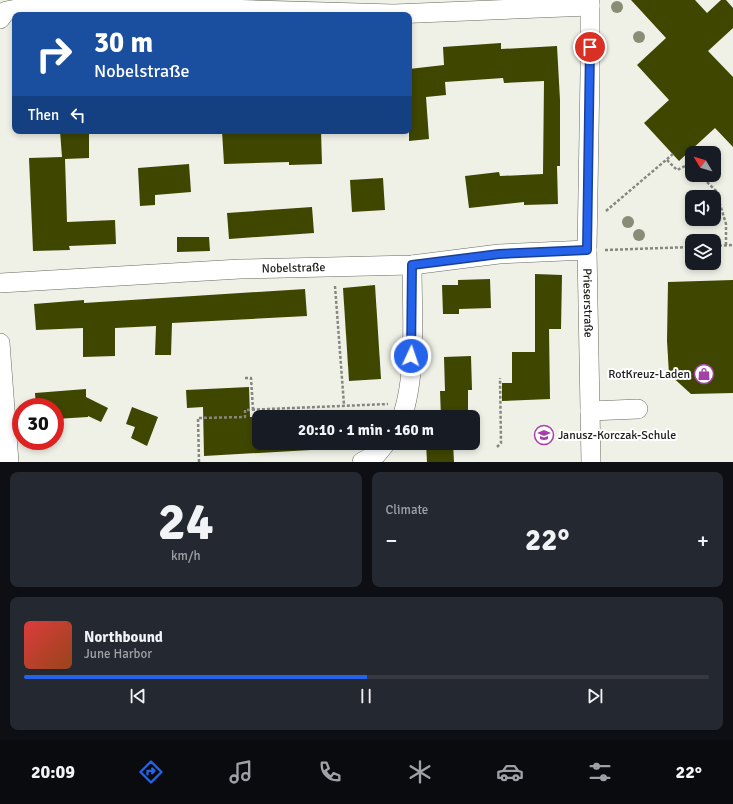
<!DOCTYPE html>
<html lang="en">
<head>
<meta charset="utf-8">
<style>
	:root { --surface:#171b24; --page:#242831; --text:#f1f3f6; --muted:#9ea1a6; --line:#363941; --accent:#2563eb }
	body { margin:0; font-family:Signika,sans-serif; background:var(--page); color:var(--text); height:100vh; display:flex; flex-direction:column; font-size:15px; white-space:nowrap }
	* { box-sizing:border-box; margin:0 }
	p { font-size:13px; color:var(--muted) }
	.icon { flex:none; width:22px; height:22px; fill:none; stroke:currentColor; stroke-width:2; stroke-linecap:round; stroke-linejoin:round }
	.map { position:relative; height:462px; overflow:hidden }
	.side { display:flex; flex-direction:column; gap:10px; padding:10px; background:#0d0f14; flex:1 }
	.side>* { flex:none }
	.guide { position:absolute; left:12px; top:12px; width:400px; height:122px; border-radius:8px; box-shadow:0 2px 6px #0003; background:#1a4fa0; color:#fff; overflow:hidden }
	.needle { width:26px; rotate:308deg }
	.buttons { position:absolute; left:685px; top:146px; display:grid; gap:8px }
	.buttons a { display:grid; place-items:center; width:36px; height:36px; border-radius:8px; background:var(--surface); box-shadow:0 2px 6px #0003; font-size:20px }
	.speed { position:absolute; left:12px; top:398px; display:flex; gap:8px; font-size:20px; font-weight:700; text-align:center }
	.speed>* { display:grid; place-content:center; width:52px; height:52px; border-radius:50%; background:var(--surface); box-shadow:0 2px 6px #0003; line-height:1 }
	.speed .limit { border:6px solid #d22; background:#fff; color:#111 }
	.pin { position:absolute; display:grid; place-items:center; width:34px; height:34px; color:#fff; margin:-17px; border:2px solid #fff; border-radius:50%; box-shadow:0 1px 4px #0007 }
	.me { position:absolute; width:44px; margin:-22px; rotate:3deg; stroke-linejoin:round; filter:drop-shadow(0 0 3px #0008) }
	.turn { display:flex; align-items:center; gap:14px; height:84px; padding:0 16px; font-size:18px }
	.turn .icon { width:52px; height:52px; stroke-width:2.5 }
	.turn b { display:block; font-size:28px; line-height:34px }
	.then { display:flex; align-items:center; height:38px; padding:0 16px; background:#0003; gap:8px; font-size:15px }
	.big { font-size:30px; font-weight:700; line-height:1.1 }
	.side .card { flex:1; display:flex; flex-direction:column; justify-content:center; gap:6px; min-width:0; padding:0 14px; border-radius:8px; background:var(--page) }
	.side .dial { align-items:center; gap:0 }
	.dial b { font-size:52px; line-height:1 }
	.song { display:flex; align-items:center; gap:12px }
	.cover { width:48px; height:48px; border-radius:6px; background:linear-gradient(135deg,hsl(0 70% 55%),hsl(20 70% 35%)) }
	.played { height:4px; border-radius:2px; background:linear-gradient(90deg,var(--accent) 50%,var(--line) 50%) }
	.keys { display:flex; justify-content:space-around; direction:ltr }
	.heat { display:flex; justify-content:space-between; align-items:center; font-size:22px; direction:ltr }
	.side .tiles { flex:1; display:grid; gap:10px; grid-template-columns:1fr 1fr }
	.card:last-child { grid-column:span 2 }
	.trip { position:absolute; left:252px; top:410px; width:228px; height:40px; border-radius:8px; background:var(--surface); box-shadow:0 2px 6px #0003; font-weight:700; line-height:40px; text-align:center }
	.tab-bar { display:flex; height:64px; justify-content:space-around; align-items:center; background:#090b0e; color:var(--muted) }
	.tab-bar .icon { width:28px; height:28px }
	.tab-bar .active { color:var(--accent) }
	.tab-bar b { font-size:18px; color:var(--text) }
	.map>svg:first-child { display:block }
</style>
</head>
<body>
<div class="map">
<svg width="733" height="462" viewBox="0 0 733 462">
	<rect width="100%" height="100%" fill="#eff1e7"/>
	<g fill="#3e4600">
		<path d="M 631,0 L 695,0 L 707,13 L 721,0 L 726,0 L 733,8 L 733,28 L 708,51 L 733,77 L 733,147 L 715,128 L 679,161 L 644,123 L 669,100 L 637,65 L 666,38 Z"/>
		<path d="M 501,43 L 501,49 L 557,46 L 560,100 L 560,166 L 557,166 L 558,204 L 524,205 L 524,202 L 469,208 L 465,176 L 499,172 L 500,176 L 543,174 L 544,81 L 504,83 L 503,78 L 445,82 L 446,95 L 426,97 L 429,139 L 409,141 L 409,69 L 444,65 L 443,47 Z"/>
		<path d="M 60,131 L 89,131 L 89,158 L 65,159 L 67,222 L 115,220 L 116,244 L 69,246 L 70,250 L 33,251 L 29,158 L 62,157 Z"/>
		<path d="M 222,131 L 321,131 L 322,164 L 289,165 L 289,162 L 224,164 Z"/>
		<path d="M 189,164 L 191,192 L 155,195 L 155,205 L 140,206 L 138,168 Z"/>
		<path d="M 383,178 L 385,210 L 352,212 L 350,180 Z"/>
		<path d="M 312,207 L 314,233 L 229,239 L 227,213 Z"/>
		<path d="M 177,237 L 209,237 L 210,251 L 177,252 Z"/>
		<path d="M 535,274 L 562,275 L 561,329 L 549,329 L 550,399 L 502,401 L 502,383 L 512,383 L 512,352 L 535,352 Z"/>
		<path d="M 490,279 L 491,308 L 459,309 L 459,314 L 443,314 L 442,285 L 458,285 L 458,280 Z"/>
		<path d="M 733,280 L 733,393 L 691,394 L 669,374 L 667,341 L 668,282 Z"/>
		<path d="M 375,285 L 381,379 L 349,381 L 343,288 Z"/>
		<path d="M 305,289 L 307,316 L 172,323 L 171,355 L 155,355 L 156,326 L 115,328 L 115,356 L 83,357 L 83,328 L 36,330 L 34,304 L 84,300 L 84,303 Z"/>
		<path d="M 471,356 L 472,390 L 468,390 L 468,417 L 441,417 L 440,391 L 445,391 L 444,357 Z"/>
		<path d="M 249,387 L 250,417 L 345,412 L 345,417 L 259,417 L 259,443 L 346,443 L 346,448 L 204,456 L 203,407 L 187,408 L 186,390 Z"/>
		<path d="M 86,389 L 86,397 L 108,408 L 101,422 L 88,416 L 88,417 L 55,419 L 55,407 L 36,407 L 35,393 Z"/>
		<path d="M 132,407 L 158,417 L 147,446 L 131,438 L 135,427 L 126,424 Z"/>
		<path d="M 426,443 L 453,443 L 454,462 L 427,462 Z"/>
	</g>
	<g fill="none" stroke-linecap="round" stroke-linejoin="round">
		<defs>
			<g id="minor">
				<path id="s1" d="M 590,0 L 590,74 L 587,250 L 591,462"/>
				<path d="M 0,19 L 6,11 L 17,9 L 88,5 L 394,14 L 590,6"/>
				<path id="s2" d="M 0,283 L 240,269 L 412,265 L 499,254 L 587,250"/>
				<path d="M 0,343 L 9,462"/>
				<path d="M 590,411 L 638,409"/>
				<path d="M 402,417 C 417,374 412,312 412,265"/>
				<path d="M 362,462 L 377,454 L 386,443"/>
			</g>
		</defs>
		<use href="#minor" stroke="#686a61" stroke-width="20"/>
		<g stroke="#868781" stroke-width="2.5" stroke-dasharray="3 2" stroke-linecap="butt">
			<path d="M 667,160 L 677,170 L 689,164 L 692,167"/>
			<path d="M 700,175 L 716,191 L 726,224 L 726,246"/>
			<path d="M 606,211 L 673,154"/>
			<path d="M 714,246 L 733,245"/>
			<path d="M 605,250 L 692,247"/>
			<path d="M 335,286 L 344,405"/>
			<path d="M 245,378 L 251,378 L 253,410"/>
			<path d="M 497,447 L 501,443 L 500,378"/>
			<path d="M 199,462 L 198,418 L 245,417 L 245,410 L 388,404"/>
		</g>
		<use href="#minor" stroke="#fff" stroke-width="19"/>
	</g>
	<g fill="#898d75">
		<circle cx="617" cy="7" r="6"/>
		<circle cx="639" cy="37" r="6"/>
		<circle cx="628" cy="222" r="6"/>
		<circle cx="639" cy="235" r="6"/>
	</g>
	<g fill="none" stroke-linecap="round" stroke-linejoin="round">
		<defs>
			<path id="route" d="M 411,356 L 412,265 L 499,254 L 587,250 L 590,47"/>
		</defs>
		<use href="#route" stroke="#184099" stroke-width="10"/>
		<use href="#route" stroke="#2563eb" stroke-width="7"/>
	</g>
	<defs>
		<symbol id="shop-ring" viewBox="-11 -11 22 22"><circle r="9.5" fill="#fff" stroke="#a441a7" stroke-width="1.5"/><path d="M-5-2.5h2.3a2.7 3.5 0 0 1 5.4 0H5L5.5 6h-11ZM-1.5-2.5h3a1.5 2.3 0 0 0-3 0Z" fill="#a441a7"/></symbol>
		<symbol id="school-ring" viewBox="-11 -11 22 22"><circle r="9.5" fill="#fff" stroke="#a441a7" stroke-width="1.5"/><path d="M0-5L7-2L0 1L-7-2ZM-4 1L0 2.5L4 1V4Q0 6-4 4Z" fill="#a441a7"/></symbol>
	</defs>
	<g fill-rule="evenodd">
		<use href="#shop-ring" x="693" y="363" width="22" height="22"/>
		<use href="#school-ring" x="533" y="424" width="22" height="22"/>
	</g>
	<g text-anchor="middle" stroke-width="4" stroke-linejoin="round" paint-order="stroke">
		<g font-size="12" fill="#20201d" stroke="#fff">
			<text dy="4" stroke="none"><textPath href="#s2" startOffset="294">Nobelstraße</textPath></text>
			<text dy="4" stroke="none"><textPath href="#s1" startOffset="303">Prieserstraße</textPath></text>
		</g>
		<g font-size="12" fill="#20201d" stroke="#fff" text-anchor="end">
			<text x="690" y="378">RotKreuz-Laden</text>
			<text x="558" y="439" text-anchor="start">Janusz-Korczak-Schule</text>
		</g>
	</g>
</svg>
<div class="buttons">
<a><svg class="needle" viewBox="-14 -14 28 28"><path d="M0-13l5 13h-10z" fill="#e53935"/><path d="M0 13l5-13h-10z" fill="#9ea1a6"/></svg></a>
<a><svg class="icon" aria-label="sound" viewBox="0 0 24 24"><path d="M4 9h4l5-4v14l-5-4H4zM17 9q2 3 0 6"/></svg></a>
<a><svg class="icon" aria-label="layers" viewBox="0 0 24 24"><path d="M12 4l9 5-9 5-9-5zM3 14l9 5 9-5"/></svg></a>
</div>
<div class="speed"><div class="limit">30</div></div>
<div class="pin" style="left:590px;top:47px;background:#d93025"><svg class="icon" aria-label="arrive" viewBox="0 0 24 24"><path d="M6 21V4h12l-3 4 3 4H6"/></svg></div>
<svg class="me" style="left:411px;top:356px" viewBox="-20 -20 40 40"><circle r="17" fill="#2563eb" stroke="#fff" stroke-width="3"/><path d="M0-11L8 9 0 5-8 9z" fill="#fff"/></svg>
<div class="trip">20:10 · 1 min · 160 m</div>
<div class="guide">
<div class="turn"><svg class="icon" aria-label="right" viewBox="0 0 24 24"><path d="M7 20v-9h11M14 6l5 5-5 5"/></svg><div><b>30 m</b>Nobelstraße</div></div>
<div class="then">Then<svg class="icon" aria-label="left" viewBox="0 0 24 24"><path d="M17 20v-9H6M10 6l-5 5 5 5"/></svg></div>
</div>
</div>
<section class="side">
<div class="tiles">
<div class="card dial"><b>24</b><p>km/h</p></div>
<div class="card"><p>Climate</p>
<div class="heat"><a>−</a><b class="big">22°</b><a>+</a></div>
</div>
<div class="card">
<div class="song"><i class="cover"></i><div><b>Northbound</b><p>June Harbor</p></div></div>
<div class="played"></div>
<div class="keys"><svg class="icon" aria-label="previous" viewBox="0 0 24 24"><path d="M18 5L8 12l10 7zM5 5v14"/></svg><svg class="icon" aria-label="pause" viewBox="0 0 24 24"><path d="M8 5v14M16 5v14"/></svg><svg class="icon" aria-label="next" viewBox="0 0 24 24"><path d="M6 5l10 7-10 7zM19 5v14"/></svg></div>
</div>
</div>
</section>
<nav class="tab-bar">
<b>20:09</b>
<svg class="icon active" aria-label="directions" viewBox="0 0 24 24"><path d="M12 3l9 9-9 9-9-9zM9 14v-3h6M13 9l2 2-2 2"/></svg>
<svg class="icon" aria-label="music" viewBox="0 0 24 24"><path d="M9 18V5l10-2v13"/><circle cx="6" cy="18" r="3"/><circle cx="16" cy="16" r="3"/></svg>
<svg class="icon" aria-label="phone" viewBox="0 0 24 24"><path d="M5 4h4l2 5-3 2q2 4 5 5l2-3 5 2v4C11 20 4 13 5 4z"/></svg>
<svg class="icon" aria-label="climate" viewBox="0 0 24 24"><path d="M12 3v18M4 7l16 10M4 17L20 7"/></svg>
<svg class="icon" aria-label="car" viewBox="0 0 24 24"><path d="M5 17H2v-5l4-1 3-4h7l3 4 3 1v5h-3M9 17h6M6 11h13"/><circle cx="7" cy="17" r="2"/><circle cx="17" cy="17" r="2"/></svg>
<svg class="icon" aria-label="filters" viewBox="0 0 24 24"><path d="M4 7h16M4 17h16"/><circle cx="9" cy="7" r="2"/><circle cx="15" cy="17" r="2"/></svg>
<b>22°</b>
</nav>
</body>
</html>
